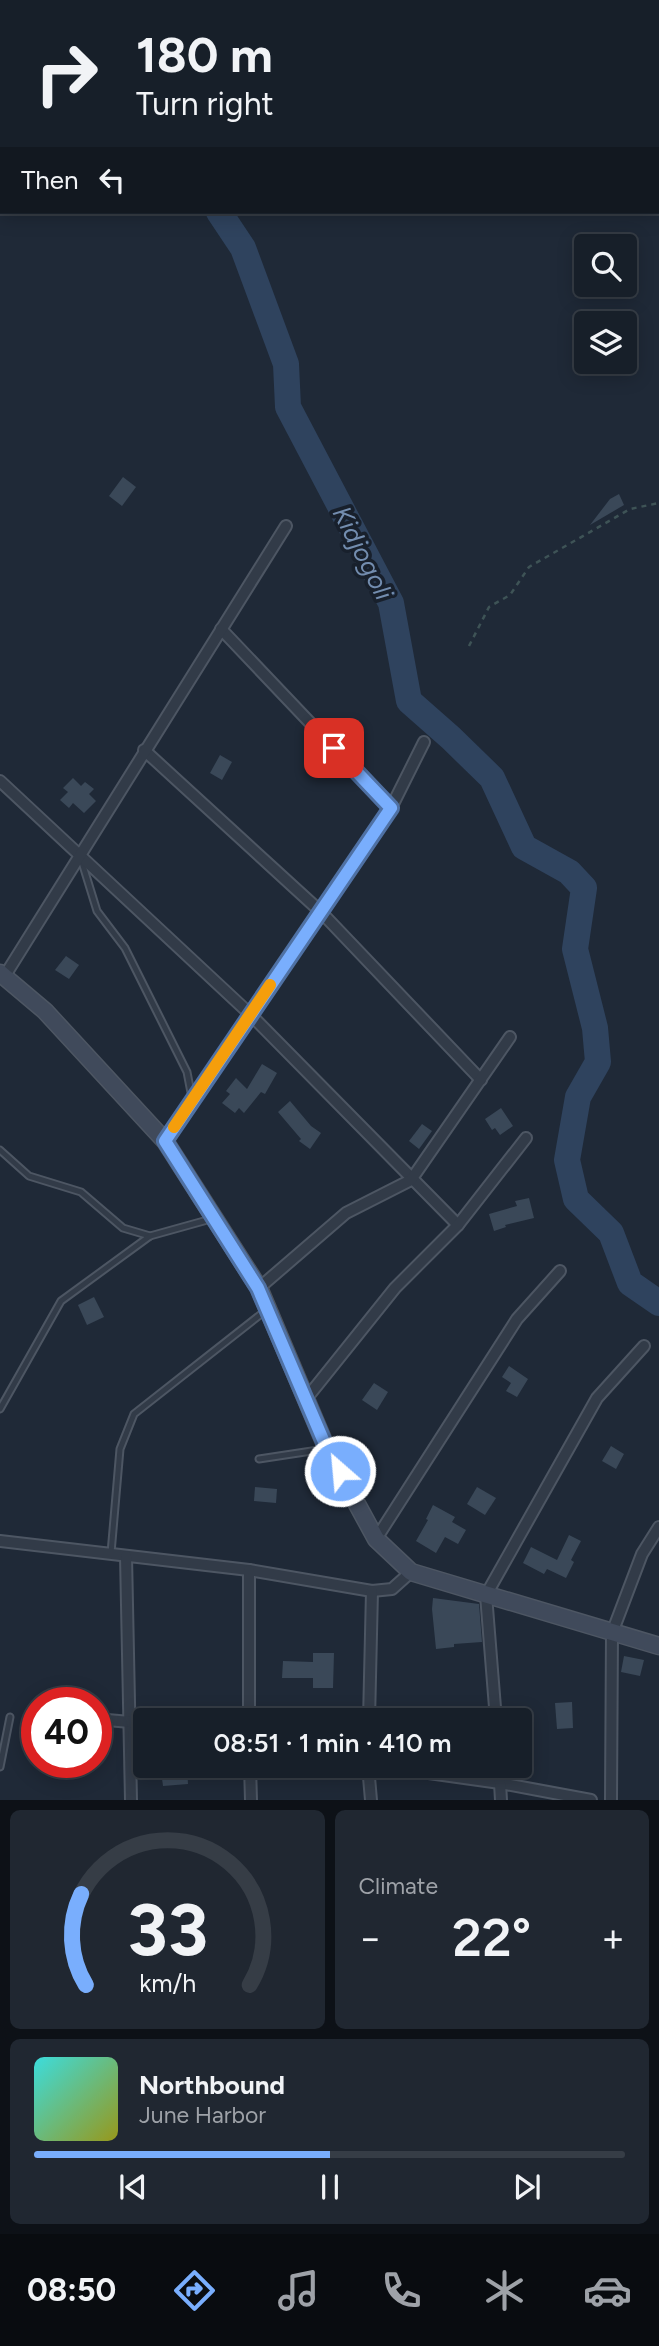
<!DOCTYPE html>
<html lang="en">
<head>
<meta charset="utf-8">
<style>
	:root { --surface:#171f29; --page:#202731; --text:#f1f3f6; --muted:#9ea2a8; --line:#363d46; --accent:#79aefd }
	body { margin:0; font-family:Figtree,sans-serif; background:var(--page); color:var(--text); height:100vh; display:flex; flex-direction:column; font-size:26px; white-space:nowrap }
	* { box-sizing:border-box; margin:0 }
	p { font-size:23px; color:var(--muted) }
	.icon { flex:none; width:38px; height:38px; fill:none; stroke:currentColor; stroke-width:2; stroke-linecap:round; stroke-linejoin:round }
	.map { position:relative; height:1800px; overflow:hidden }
	.sheet { display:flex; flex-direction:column; gap:10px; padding:10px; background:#0d1117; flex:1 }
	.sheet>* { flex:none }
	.guide { position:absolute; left:0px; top:0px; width:660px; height:214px; box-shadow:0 4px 18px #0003,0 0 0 2px var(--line); background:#171f29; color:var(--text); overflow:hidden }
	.buttons { position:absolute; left:574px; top:234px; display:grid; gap:14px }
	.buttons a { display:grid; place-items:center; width:63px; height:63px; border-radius:7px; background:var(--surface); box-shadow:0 4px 18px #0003,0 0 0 2px var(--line); font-size:35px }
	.speed { position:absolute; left:21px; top:1687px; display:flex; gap:14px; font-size:35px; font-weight:700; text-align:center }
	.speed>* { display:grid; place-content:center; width:91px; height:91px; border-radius:50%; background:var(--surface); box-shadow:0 4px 18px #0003,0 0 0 2px var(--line); line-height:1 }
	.speed .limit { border:10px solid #d22; background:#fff; color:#111 }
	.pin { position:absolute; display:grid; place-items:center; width:60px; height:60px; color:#fff; margin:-30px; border-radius:14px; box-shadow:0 4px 10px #0006 }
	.me { position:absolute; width:77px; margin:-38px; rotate:333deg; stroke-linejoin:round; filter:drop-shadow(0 0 5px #0008) }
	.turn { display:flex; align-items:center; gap:24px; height:147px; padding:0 21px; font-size:32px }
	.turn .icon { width:91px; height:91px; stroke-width:2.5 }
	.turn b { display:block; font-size:49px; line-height:60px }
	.then { display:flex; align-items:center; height:66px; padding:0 21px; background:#0003; gap:14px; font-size:26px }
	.big { font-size:52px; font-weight:600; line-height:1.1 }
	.sheet .tile { flex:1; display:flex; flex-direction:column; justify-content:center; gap:10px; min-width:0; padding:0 24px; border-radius:10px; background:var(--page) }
	.sheet .dial { align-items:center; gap:0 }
	.dial svg { height:182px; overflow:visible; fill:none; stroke:var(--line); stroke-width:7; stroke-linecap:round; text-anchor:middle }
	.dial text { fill:var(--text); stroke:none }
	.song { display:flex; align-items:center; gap:21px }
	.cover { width:84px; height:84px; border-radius:10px; background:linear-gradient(135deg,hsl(180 70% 55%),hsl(60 70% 35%)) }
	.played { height:7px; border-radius:4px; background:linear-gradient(90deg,var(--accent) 50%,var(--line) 50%) }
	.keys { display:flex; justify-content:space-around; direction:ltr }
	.heat { display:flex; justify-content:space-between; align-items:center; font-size:38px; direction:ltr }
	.sheet .tiles { flex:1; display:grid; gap:10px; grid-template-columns:1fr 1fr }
	.tile:last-child { grid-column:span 2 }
	.trip { position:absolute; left:133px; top:1708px; width:399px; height:70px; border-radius:7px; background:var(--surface); box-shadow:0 4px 18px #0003,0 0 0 2px var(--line); font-weight:600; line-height:70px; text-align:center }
	.dock { display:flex; height:112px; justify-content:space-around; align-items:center; background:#090c10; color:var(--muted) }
	.dock .icon { width:49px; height:49px }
	.dock .selected { color:var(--accent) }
	.dock b { font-size:32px; color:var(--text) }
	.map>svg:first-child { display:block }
</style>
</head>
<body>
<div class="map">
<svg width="659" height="1800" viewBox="0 0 659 1800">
	<rect width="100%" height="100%" fill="#1f2937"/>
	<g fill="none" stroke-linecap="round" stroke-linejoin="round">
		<g stroke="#2f435e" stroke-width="26">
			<path d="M 162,2 L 163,0"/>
			<path d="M 219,212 L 243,248 L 286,364 L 288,407 L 391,603 L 409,701 L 451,738 L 492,778 L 524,847 L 569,872 L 584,888 L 575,949 L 595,1028 L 598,1062 L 578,1097 L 567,1160 L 576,1199 L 611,1233 L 630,1283 L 659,1303"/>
		</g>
	</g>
	<g fill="#3a4858">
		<path d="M 123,477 L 136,487 L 122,506 L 109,496 Z"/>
		<path d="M 619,494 L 624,505 L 590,525 L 610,499 Z"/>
		<path d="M 220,755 L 232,762 L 222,780 L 210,773 Z"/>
		<path d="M 73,778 L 81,786 L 85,782 L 94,789 L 89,794 L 96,801 L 84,813 L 73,803 L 69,808 L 60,800 L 68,792 L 63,788 Z"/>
		<path d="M 66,956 L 79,965 L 69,979 L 55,970 Z"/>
		<path d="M 262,1064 L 277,1073 L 265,1094 L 261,1092 L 244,1113 L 239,1108 L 235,1113 L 222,1103 L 230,1094 L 226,1091 L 236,1078 L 247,1089 Z"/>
		<path d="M 290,1101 L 311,1126 L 321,1133 L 310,1149 L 299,1141 L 301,1139 L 278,1112 Z"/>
		<path d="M 501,1108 L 513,1126 L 500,1135 L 495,1128 L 492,1130 L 485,1119 Z"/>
		<path d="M 422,1124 L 432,1131 L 419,1149 L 409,1141 Z"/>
		<path d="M 529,1198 L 534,1218 L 505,1225 L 506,1227 L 494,1231 L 489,1214 L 517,1206 L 515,1201 Z"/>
		<path d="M 94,1297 L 104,1317 L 87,1325 L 78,1305 Z"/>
		<path d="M 509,1366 L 528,1379 L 517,1397 L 506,1391 L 511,1383 L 502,1377 Z"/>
		<path d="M 374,1383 L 388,1392 L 377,1410 L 362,1400 Z"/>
		<path d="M 611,1446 L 624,1454 L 616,1469 L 602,1461 Z"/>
		<path d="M 255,1487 L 277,1489 L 276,1503 L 254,1501 Z"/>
		<path d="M 477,1487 L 496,1498 L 485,1515 L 467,1504 Z"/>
		<path d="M 433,1505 L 455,1517 L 452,1522 L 466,1530 L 458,1544 L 445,1537 L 436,1553 L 416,1541 L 428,1520 L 426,1519 Z"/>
		<path d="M 569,1535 L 581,1541 L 571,1560 L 574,1562 L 566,1578 L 547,1569 L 544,1574 L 523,1563 L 531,1547 L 557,1560 Z"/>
		<path d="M 433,1598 L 479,1604 L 482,1642 L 454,1644 L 454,1647 L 436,1649 L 432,1609 Z"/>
		<path d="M 313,1653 L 334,1653 L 333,1688 L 313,1688 L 313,1678 L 282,1678 L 283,1661 L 313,1662 Z"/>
		<path d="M 624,1656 L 644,1660 L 640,1676 L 621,1672 Z"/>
		<path d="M 572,1702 L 573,1728 L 557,1729 L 555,1703 Z"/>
		<path d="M 187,1769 L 188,1784 L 163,1786 L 161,1771 Z"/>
	</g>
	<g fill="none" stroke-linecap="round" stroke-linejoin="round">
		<defs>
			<g id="lane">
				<path d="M 81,859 L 97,911 L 125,948 L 187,1072 L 192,1098"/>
				<path d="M 0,1150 L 29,1176 L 81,1192 L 123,1228 L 150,1236"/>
				<path d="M 0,1409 L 61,1301 L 150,1236 L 211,1219"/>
				<path d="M 259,1459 L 325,1449"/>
				<path d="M 111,1553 L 120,1449 L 134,1414 L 265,1311"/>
				<path d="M 0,1767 L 10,1717"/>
			</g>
			<g id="street">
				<path d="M 221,629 L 391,808"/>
				<path d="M 144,750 L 321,912 L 481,1080"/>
				<path d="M 0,781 L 250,1014 L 458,1225"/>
				<path d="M 4,977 L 286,526"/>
				<path d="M 165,1141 L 391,808 L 424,742"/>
				<path d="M 259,1288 L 346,1213 L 411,1180 L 510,1037"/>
				<path d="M 306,1399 L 395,1288 L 458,1225 L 526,1138"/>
				<path d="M 376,1539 L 517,1319 L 560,1271"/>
				<path d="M 0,1541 L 249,1570 L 372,1591 L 392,1589 L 411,1572"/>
				<path d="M 126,1556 L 131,1800"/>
				<path d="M 249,1570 L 249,1720"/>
				<path d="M 96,1719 L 130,1722 L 145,1726"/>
				<path d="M 369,1720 L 372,1591"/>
				<path d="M 496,1720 L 486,1595 L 597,1398 L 644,1346"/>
				<path d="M 250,1766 L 251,1800"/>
				<path d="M 368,1766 L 371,1800"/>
				<path d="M 378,1766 L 500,1783 L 591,1800"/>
				<path d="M 499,1766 L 501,1800"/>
				<path d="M 611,1800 L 612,1633 L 642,1554 L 659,1527"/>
			</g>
			<path id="secondary" d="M 0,973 L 45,1011 L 165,1141 L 259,1288 L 327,1449 L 376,1539 L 411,1572 L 659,1646"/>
		</defs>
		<use href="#lane" stroke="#4d5663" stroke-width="9"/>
		<use href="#street" stroke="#4d5663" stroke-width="14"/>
		<use href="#secondary" stroke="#4d5663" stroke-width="19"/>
		<path stroke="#3e5356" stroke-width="2.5" stroke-dasharray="5 5" stroke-linecap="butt" d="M 469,646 L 489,607 L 510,595 L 529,567 L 630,509 L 659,503"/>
		<use href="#lane" stroke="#323b48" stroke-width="5"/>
		<use href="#street" stroke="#323b48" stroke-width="10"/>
		<use href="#secondary" stroke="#404a5b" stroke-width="16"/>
	</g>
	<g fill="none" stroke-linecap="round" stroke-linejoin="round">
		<defs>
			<path id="route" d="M 334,748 L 391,808 L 165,1141 L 258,1288 L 327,1449 L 340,1471"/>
		</defs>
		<use href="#route" stroke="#4f71a4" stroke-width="18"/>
		<use href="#route" stroke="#79aefd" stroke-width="12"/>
		<path stroke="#f59e0b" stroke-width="12" d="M 174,1127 L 270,985"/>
	</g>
	<g text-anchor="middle" stroke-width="7" stroke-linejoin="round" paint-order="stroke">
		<g font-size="26" font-style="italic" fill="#738daf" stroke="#18202c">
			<text transform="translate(363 553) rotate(63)" y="9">Kidjogoli</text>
		</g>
	</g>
</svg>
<div class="buttons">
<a><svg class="icon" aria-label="search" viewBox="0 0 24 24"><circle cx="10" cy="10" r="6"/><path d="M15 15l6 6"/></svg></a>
<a><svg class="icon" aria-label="layers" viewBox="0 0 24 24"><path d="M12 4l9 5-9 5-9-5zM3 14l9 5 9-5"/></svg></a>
</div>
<div class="speed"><div class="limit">40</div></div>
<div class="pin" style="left:334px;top:748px;background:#d93025"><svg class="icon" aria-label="arrive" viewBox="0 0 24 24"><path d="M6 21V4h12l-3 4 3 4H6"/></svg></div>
<svg class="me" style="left:340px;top:1471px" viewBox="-20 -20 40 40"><circle r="17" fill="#79aefd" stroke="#fff" stroke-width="3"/><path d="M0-11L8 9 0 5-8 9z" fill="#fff"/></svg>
<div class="trip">08:51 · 1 min · 410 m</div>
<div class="guide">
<div class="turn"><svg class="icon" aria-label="right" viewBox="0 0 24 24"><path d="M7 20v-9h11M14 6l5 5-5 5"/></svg><div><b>180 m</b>Turn right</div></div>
<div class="then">Then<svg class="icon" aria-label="left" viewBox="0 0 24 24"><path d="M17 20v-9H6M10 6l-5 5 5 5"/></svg></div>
</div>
</div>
<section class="sheet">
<div class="tiles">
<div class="tile dial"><svg viewBox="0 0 100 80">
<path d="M14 69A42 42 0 1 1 86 69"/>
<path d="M14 69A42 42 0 0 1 12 29" stroke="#79aefd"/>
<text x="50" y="56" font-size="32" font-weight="700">33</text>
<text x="50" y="72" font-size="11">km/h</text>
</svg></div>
<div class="tile"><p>Climate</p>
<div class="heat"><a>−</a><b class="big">22°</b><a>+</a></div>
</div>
<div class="tile">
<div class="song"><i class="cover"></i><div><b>Northbound</b><p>June Harbor</p></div></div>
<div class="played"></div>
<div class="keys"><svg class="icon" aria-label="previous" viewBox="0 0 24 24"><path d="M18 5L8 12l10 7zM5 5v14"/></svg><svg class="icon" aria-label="pause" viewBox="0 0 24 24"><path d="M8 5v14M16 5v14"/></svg><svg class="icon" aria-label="next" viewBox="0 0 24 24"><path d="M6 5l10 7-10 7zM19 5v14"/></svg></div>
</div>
</div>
</section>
<nav class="dock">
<b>08:50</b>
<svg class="icon selected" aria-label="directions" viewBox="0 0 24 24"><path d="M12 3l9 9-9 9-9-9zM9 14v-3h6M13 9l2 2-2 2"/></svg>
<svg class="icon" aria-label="music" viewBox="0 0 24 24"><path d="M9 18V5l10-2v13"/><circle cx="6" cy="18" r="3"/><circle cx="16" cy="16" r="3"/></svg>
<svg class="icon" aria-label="phone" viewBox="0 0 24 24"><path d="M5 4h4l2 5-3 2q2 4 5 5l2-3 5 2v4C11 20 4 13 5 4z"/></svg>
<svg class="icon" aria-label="climate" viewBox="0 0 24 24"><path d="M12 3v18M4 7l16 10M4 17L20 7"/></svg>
<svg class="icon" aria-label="car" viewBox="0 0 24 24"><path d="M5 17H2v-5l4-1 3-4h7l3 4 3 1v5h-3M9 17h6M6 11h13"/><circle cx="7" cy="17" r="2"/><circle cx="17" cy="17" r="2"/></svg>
</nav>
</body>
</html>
